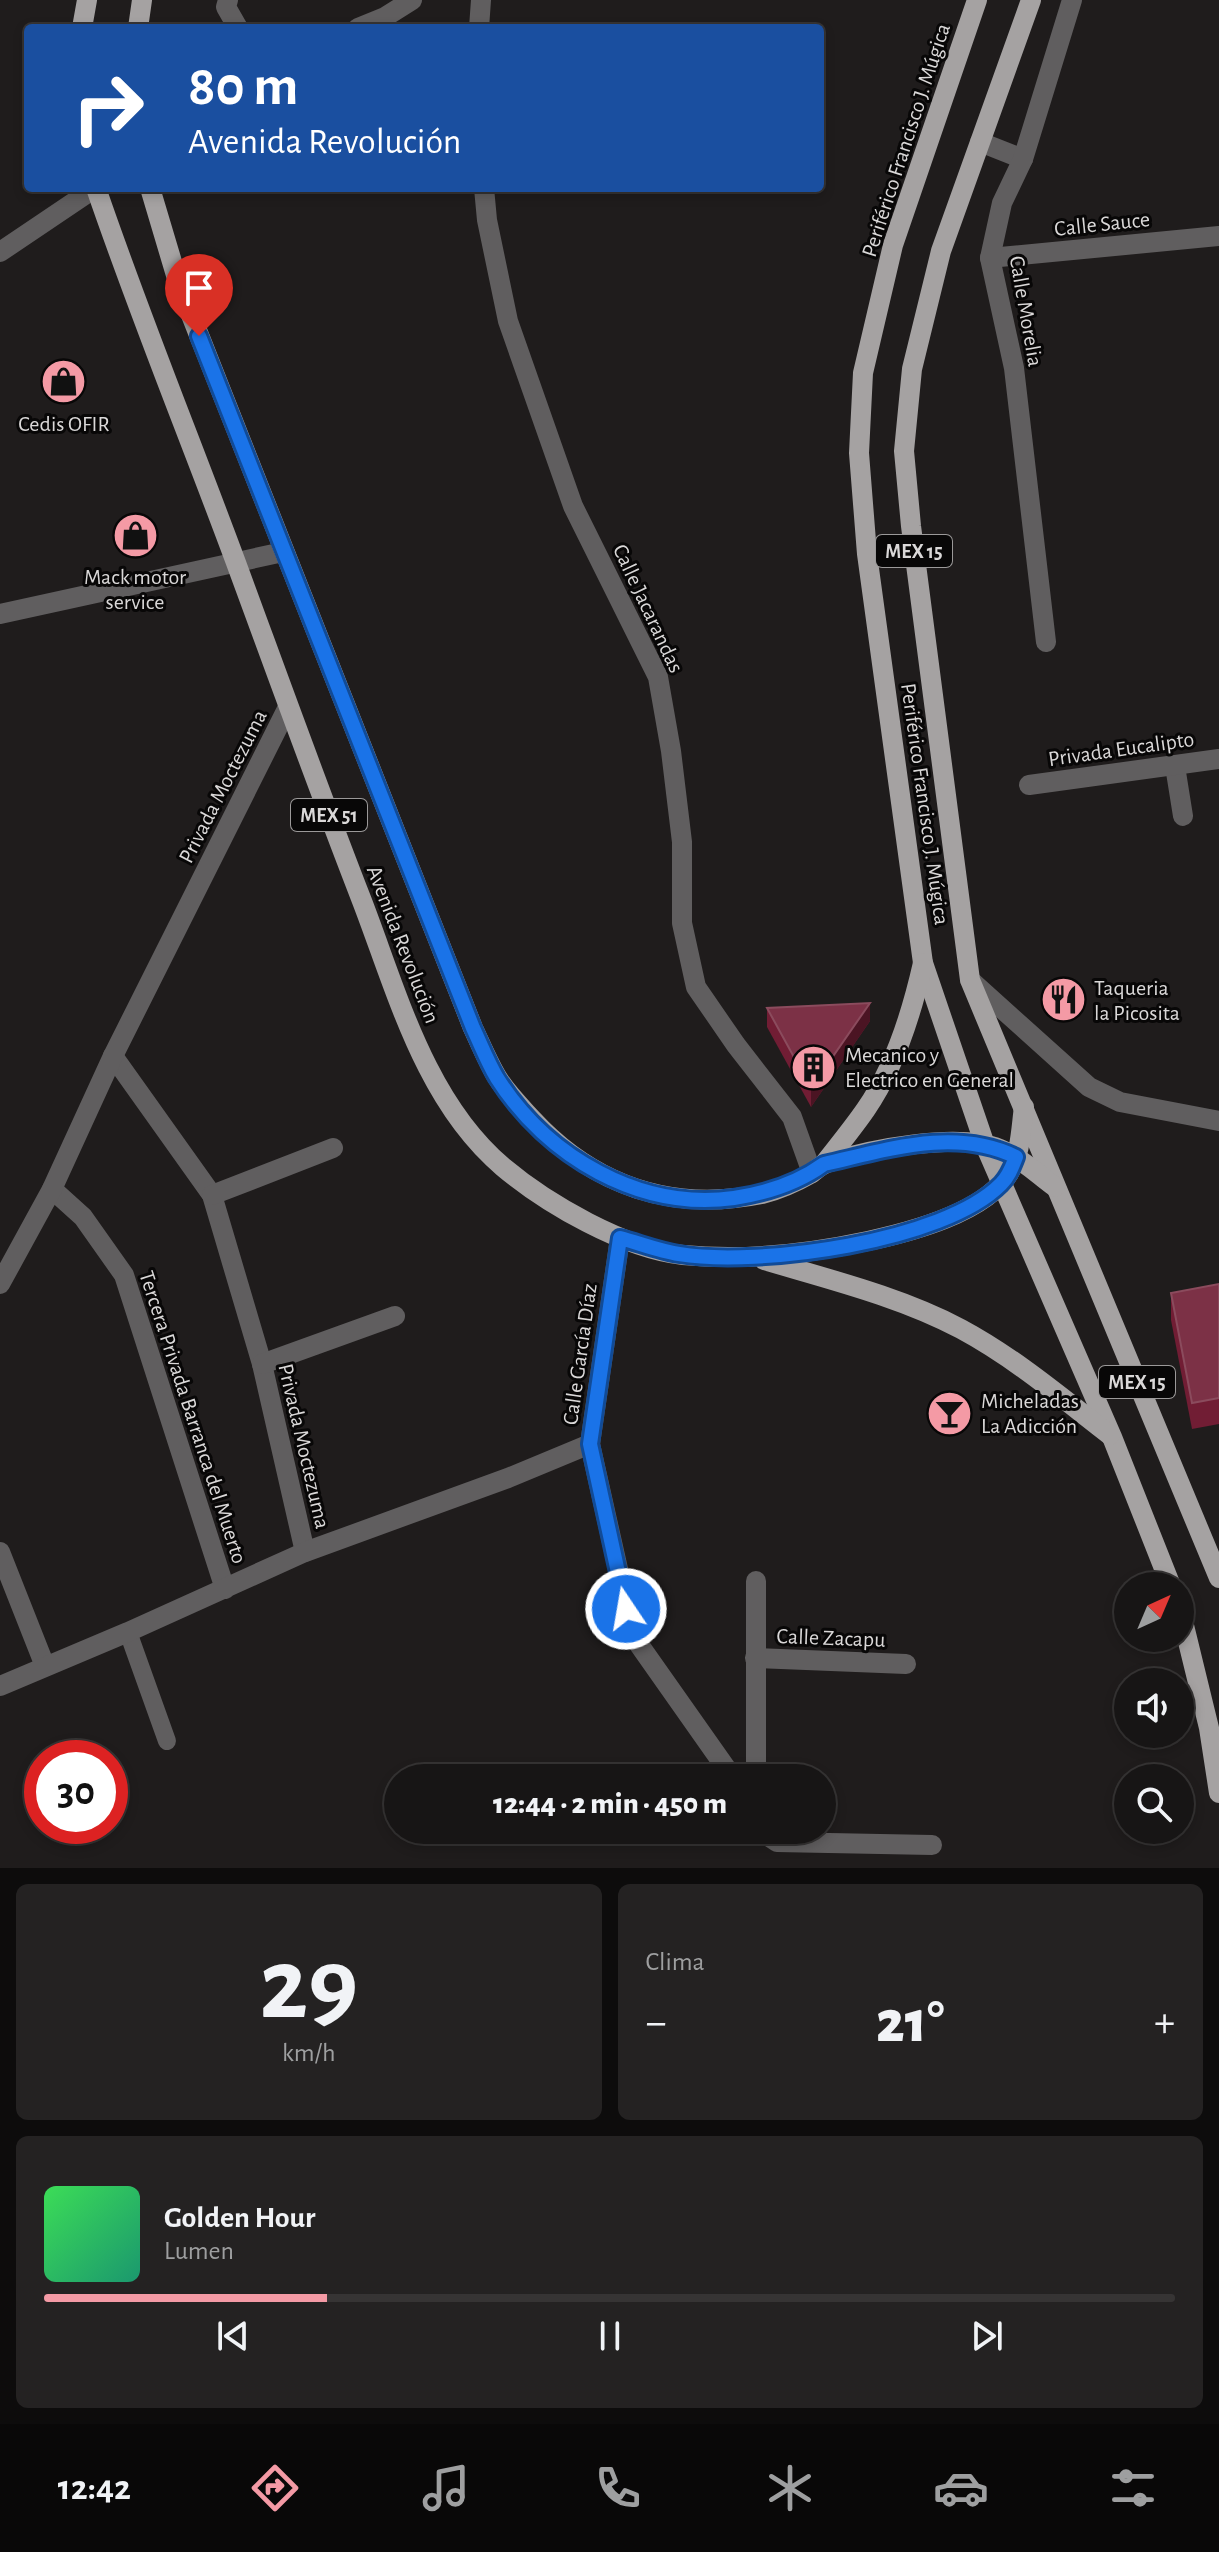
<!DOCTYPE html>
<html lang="es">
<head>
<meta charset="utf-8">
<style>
	:root { --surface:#171515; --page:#242222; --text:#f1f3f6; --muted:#9e9fa0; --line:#363434; --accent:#f49aa5 }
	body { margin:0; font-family:"Alegreya Sans",sans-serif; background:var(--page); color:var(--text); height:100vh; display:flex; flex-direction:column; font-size:30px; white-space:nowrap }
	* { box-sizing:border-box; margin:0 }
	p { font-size:26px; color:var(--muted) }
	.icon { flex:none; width:44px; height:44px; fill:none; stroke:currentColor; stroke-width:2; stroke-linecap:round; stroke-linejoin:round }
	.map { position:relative; height:1868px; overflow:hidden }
	.drawer { display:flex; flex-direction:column; gap:16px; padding:16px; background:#0d0c0c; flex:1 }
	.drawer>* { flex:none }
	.hud { position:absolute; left:24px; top:24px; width:800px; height:168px; border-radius:8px; box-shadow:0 4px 12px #0003,0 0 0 2px var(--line); background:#1a4fa0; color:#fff; overflow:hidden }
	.needle { width:52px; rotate:44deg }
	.controls { position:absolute; left:1114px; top:1572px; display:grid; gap:16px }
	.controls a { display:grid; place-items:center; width:80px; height:80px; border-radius:50%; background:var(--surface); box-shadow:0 4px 12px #0003,0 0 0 2px var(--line); font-size:40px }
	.speed { position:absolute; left:24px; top:1740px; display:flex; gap:16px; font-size:40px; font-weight:700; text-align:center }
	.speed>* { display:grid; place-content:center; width:104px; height:104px; border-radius:50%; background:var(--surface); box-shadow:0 4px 12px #0003,0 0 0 2px var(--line); line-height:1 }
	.speed .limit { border:12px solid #d22; background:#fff; color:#111 }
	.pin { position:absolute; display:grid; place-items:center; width:68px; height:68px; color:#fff; margin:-82px -34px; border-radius:50% 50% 50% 0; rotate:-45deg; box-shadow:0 0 8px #0007 }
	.pin .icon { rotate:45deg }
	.me { position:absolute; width:88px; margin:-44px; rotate:348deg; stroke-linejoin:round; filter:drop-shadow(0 0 6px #0008) }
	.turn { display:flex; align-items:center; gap:28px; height:168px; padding:0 32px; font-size:36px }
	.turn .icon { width:104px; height:104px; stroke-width:2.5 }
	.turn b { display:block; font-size:56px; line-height:68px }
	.big { font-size:60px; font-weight:800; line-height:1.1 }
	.drawer .tile { flex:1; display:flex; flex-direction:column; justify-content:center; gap:12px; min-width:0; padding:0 28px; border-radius:12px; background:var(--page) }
	.drawer .dial { align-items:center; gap:0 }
	.dial b { font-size:104px; line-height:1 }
	.song { display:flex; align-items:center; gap:24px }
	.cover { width:96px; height:96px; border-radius:12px; background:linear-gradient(135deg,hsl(130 70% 55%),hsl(160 70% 35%)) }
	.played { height:8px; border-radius:4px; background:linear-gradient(90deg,var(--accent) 25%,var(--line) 25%) }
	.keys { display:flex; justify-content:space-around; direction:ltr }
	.heat { display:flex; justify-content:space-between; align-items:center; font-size:44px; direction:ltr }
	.drawer .tiles { flex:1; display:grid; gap:16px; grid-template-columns:1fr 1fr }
	.tile:last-child { grid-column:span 2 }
	.trip { position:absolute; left:384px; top:1764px; width:452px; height:80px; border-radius:40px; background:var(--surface); box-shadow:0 4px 12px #0003,0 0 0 2px var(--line); font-weight:800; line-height:80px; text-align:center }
	.menu { display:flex; height:128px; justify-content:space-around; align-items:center; background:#090808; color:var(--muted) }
	.menu .icon { width:56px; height:56px }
	.menu .on { color:var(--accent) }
	.menu b { font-size:36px; color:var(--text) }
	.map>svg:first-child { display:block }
</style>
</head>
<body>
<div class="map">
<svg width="1219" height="1868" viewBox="0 0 1219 1868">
	<rect width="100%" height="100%" fill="#1f1c1c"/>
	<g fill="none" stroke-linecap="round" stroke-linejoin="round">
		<path stroke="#605e5f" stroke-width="18" d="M 128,1632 L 167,1741"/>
		<g stroke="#605e5f" stroke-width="20">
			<path d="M 228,0 L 226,7 L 238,28"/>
			<path d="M 358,28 L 385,17 L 412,0"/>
			<path d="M 479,28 L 481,0"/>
			<path d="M 980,142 L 1023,159"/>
			<path d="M 484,188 L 487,220 L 508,321 L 573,506 L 658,677 L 671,751 L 682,842 L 682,923 L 696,987 L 736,1045 L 792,1117 L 812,1173"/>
			<path d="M 0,252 L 95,188"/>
			<path d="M 990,258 L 1219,236"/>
			<path d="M 0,614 L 283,552"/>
			<path d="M 1046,642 L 1014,368 L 990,258 L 1002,203 L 1023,159 L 1072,0"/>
			<path d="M 1175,766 L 1183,816"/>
			<path d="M 1029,785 L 1219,759"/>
			<path d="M 970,980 L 1089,1087 L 1120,1102 L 1219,1121"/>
			<path d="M 113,1056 L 212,1195 L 262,1364 L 305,1552"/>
			<path d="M 52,1189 L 83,1217 L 124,1275 L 225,1589"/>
			<path d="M 212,1195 L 333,1148"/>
			<path d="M 620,1238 L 590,1444 L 633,1636 L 733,1778"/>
			<path d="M 0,1284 L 52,1189 L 113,1056 L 287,709"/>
			<path d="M 262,1364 L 395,1316"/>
			<path d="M 0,1552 L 45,1666"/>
			<path d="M 755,1658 L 906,1664"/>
			<path d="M 0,1686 L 128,1632 L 305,1552 L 508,1478 L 590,1444"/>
			<path d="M 756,1778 L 756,1581"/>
			<path d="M 759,1830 L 777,1842 L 932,1845"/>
		</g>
		<g stroke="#a5a2a2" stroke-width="20">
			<path d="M 977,0 L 893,245 L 863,373 L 859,453 L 867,554 L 923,963 L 985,1145 L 1112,1437 L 1171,1586"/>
			<path d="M 1031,0 L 941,251 L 912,369 L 904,451 L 911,526 L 970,980 L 1219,1578"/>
			<path d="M 82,28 L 87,0"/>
			<path d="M 138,28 L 142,0"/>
			<path d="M 96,188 C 139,314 189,436 235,560 C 277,674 318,788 362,901 C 397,992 425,1101 503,1167 C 547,1204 625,1249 683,1255 C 745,1261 807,1254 868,1241 C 910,1232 985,1213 1009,1173 C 1021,1154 1021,1128 1024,1107"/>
			<path d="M 150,188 L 178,282 L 473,1028 C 481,1045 488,1062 497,1077 C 506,1092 520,1106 532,1119 C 594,1186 672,1212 762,1194 C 778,1190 798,1181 812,1173 C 817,1169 821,1165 827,1163 C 870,1149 958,1132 1000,1149 C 1020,1157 1037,1174 1055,1187"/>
			<path d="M 824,1164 C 838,1146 853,1128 866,1109 C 895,1067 912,1012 923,963"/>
			<path d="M 764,1260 C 828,1279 901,1297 961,1329 C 1015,1358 1062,1398 1110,1435"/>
			<path d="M 1180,1609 L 1209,1728 L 1219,1793"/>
		</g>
	</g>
	<g fill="#711d34">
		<path d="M 767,1008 L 870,1021 L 811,1107 L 767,1027 Z"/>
		<path d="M 1219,1284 L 1219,1424 L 1192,1429 L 1171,1320 L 1171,1293 Z"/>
	</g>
	<path fill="#4b1423" d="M 870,1003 L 870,1021 L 811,1107 L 811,1088 Z"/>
	<g fill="#7c3146" stroke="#8b4b5d" stroke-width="2">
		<path d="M 870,1003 L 811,1088 L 767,1008 Z"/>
		<path d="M 1219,1284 L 1219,1398 L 1192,1403 L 1171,1293 Z"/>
	</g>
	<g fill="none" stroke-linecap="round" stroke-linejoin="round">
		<defs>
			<path id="route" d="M 199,336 L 473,1028 C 481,1045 488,1063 497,1078 C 547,1157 640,1211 734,1198 C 767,1193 798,1183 824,1164 C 887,1150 955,1127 1016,1157 C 1012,1167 1009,1176 1001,1184 C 944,1242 758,1267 679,1254 C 659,1251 639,1243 620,1238 L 590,1444 L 626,1609"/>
		</defs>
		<use href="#route" stroke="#114b97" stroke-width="20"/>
		<use href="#route" stroke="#1a73e8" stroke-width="14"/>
	</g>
	<defs>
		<symbol id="shop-disc" viewBox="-11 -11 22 22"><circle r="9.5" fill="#f49aa5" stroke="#080707"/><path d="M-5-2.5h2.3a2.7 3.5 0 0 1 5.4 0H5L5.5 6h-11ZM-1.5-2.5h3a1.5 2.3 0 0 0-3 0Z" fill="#111"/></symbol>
		<symbol id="restaurant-disc" viewBox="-11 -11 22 22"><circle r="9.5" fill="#f49aa5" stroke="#080707"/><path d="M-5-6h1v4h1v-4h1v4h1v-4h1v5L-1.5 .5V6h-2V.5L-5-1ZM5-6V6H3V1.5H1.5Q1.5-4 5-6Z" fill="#111"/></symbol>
		<symbol id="building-disc" viewBox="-11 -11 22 22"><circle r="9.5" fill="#f49aa5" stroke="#080707"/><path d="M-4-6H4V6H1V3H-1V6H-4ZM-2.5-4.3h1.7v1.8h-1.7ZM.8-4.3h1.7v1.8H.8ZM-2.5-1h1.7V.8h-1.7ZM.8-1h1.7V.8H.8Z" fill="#111"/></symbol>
		<symbol id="bar-disc" viewBox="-11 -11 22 22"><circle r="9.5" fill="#f49aa5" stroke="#080707"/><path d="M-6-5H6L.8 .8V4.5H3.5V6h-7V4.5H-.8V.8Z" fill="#111"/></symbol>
	</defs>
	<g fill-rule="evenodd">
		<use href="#shop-disc" x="38" y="356" width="51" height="51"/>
		<use href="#shop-disc" x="110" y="510" width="51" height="51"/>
		<use href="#restaurant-disc" x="1038" y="974" width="51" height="51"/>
		<use href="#building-disc" x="788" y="1042" width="51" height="51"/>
		<use href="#bar-disc" x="924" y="1388" width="51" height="51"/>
	</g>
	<g text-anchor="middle" stroke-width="6" stroke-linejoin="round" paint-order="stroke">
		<g fill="#080707" stroke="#9b9999" stroke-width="2">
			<rect x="876" y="535" width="76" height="32" rx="6"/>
			<rect x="291" y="799" width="76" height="32" rx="6"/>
			<rect x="1099" y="1366" width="76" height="32" rx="6"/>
		</g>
		<g font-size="20" font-weight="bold" fill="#dad8d8">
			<text x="914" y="558">MEX 15</text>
			<text x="329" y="822">MEX 51</text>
			<text x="1137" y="1389">MEX 15</text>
		</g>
		<g font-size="22" fill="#dad8d8" stroke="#080707">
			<text transform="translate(905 140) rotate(-72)" y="8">Periférico Francisco J. Múgica</text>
			<text transform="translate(1102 223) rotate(-6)" y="8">Calle Sauce</text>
			<text transform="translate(1027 311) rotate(80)" y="8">Calle Morelia</text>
			<text transform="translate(649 608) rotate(65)" y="8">Calle Jacarandas</text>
			<text transform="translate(1121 748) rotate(-8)" y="8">Privada Eucalipto</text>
			<text transform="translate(222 786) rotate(-63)" y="8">Privada Moctezuma</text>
			<text transform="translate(926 804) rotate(82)" y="8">Periférico Francisco J. Múgica</text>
			<text transform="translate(404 944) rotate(69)" y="8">Avenida Revolución</text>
			<text transform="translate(579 1354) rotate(-82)" y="8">Calle García Díaz</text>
			<text transform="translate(194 1417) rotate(72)" y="8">Tercera Privada Barranca del Muerto</text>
			<text transform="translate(305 1446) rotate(77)" y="8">Privada Moctezuma</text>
			<text transform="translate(831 1637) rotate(2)" y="8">Calle Zacapu</text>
		</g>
		<g font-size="22" fill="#dad8d8" stroke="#080707" text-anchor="start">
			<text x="64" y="431" text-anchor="middle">Cedis OFIR</text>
			<text x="135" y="584" text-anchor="middle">Mack motor<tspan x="135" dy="25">service</tspan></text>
			<text x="1094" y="995">Taqueria<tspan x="1094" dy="25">la Picosita</tspan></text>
			<text x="845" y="1062">Mecanico y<tspan x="845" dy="25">Electrico en General</tspan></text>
			<text x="981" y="1408">Micheladas<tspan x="981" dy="25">La Adicción</tspan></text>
		</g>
	</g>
</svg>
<div class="controls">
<a><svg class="needle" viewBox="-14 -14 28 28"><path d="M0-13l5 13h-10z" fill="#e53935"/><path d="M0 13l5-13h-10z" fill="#9e9fa0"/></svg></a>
<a><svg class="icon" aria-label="sound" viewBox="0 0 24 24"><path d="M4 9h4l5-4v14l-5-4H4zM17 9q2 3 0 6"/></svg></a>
<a><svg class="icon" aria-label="search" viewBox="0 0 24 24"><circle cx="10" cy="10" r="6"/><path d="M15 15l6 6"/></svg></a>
</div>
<div class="speed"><div class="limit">30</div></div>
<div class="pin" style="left:199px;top:336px;background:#d93025"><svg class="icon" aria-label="arrive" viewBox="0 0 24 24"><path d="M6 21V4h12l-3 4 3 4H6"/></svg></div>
<svg class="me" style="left:626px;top:1609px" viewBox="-20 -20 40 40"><circle r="17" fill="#1a73e8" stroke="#fff" stroke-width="3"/><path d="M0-11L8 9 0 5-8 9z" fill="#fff"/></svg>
<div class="trip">12:44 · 2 min · 450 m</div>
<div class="hud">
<div class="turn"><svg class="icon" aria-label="right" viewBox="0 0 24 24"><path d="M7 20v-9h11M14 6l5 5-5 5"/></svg><div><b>80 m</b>Avenida Revolución</div></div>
</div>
</div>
<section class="drawer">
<div class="tiles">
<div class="tile dial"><b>29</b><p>km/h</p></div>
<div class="tile"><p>Clima</p>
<div class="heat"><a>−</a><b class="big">21°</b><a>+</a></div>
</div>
<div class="tile">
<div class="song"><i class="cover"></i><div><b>Golden Hour</b><p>Lumen</p></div></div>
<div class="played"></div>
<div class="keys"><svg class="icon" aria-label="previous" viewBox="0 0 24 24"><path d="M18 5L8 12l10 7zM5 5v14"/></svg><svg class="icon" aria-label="pause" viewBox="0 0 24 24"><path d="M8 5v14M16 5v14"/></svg><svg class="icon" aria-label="next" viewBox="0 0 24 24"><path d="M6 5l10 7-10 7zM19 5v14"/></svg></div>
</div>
</div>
</section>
<nav class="menu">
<b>12:42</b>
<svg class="icon on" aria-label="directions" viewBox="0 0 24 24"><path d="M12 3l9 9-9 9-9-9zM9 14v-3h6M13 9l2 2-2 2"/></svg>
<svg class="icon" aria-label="music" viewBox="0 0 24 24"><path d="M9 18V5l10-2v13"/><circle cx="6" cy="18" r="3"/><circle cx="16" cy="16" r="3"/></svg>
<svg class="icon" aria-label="phone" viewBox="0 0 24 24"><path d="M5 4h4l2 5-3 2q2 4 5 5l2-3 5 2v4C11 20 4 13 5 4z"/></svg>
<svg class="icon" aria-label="climate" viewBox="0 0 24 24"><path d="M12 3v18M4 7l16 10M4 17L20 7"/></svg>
<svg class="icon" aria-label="car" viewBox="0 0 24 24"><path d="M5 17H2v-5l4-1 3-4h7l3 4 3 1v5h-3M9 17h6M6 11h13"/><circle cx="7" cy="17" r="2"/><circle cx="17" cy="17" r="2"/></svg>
<svg class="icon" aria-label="filters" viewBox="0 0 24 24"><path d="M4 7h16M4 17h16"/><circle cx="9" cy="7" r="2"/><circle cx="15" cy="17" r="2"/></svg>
</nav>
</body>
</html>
